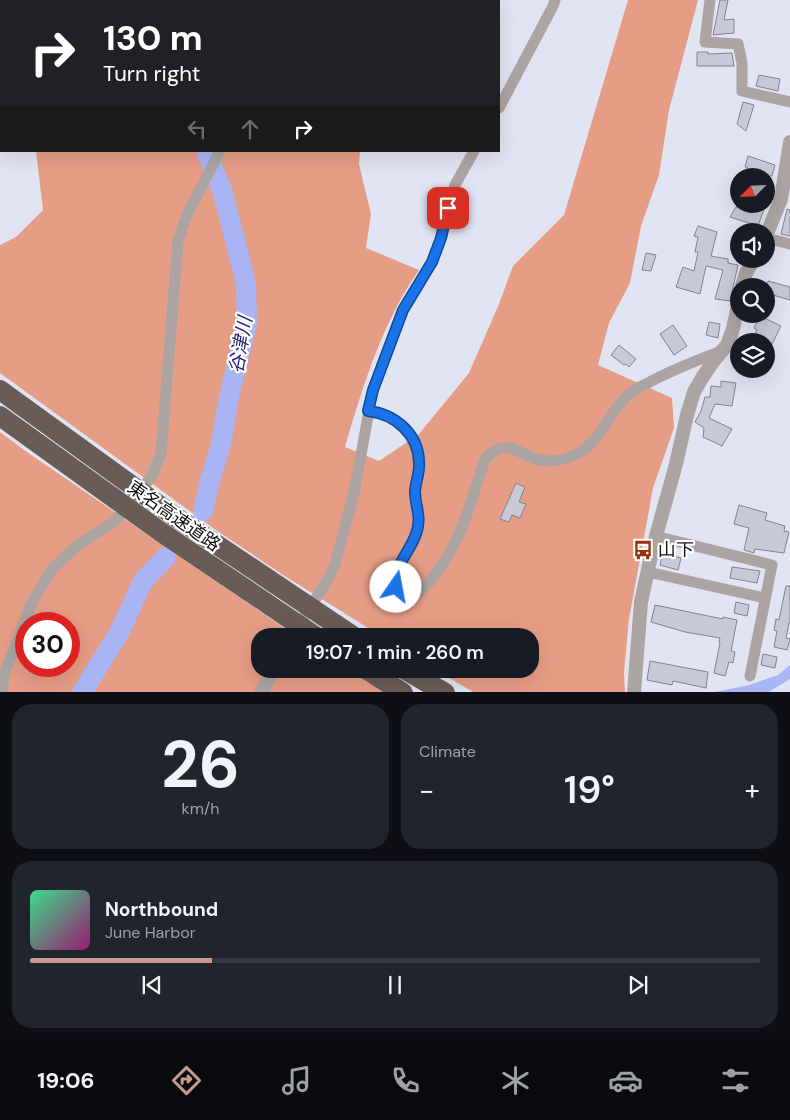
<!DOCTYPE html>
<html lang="en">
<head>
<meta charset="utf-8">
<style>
	:root { --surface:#171b24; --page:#20242c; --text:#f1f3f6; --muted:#9ea1a6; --line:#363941; --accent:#c89c8c }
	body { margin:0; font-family:"DM Sans","Noto Sans JP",sans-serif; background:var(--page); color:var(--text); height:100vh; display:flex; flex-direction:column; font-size:19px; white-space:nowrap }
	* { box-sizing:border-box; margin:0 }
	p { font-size:16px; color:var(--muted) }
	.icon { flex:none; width:28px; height:28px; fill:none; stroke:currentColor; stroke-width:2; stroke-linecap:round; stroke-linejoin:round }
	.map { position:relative; height:692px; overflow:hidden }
	.drawer { display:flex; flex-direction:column; gap:12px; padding:12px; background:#0d0f14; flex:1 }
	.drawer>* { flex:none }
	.hud { position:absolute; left:0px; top:0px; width:500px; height:152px; box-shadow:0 5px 20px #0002; background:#202124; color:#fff; overflow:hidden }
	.needle { width:32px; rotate:246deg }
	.controls { position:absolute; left:730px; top:168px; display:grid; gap:10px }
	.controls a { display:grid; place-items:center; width:45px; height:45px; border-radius:50%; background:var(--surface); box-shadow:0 5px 20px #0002; font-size:25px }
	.speed { position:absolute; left:15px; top:612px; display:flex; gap:10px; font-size:25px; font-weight:700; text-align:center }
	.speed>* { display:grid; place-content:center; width:65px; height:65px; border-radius:50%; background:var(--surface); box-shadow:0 5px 20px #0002; line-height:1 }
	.speed .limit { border:8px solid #d22; background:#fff; color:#111 }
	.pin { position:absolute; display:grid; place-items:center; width:42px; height:42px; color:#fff; margin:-21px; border-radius:10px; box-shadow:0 2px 8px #0006 }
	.me { position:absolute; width:55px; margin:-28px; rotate:12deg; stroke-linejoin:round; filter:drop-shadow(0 0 4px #0008) }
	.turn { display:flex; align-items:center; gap:18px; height:105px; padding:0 20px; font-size:22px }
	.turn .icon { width:65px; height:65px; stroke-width:2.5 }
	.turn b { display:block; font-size:35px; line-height:42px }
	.lanes { display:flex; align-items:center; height:48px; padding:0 20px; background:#0003; justify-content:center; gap:25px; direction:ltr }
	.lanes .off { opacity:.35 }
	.big { font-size:38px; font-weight:600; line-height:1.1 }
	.drawer .tile { flex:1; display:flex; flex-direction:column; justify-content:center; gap:8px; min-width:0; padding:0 18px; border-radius:20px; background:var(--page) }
	.drawer .dial { align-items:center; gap:0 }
	.dial b { font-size:65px; line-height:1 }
	.song { display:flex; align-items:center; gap:15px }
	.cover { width:60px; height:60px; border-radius:8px; background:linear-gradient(135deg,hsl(150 70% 55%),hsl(320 70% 35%)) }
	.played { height:5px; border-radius:2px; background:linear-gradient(90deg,var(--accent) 25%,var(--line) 25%) }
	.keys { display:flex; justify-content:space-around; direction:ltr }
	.heat { display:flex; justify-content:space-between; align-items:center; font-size:28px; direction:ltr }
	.drawer .tiles { flex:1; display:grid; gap:12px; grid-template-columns:1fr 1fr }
	.tile:last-child { grid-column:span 2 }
	.trip { position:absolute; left:251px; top:628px; width:288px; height:50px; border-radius:20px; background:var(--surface); box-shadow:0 5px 20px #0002; font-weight:600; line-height:50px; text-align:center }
	.tab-bar { display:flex; height:80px; justify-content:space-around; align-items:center; background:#090b0e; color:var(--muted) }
	.tab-bar .icon { width:35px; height:35px }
	.tab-bar .selected { color:var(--accent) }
	.tab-bar b { font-size:22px; color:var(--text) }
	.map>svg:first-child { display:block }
</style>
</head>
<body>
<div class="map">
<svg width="790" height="693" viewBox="0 0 790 693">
	<rect width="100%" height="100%" fill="#e1e4f2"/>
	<g fill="#e69d86" fill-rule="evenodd">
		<path d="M 108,0 L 448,0 L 107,1 Z"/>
		<path d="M 628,0 L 698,0 L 669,110 L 659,175 L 641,226 L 630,283 L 609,323 L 598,365 L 672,398 L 674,428 L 653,488 L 629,619 L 624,672 L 625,692 L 473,692 L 434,669 L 530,669 L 530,636 L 381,636 L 283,575 L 213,528 L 0,373 L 0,245 L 16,237 L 43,210 L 36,151 L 360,151 L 359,164 L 371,214 L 366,248 L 419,270 C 382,323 363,386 345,447 L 379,461 L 419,434 L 469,373 L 499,304 L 513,266 L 564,215 Z"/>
		<path d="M 0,432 L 24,450 L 296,636 L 260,636 L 260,669 L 347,669 L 384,692 L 0,692 ZM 26,624 L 69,624 L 69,666 L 26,666 Z"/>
	</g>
	<path fill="#aab5f5" d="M 790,665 L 790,679 L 769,692 L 715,692 L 749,685 L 778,675 Z"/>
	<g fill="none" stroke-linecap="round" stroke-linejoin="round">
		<g stroke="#aab5f5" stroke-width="20">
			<path d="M 345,1 L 345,0"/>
			<path d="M 203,511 L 210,481 L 221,444 L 229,397 L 247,323 L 246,283 L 222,190 L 206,151"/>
			<path d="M 82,693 L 120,631 L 143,581 L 166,557"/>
		</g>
	</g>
	<g fill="#c7c9d7" stroke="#808390">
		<path d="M 720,0 L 728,0 L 724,20 L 734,19 L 734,33 L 713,35 Z"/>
		<path d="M 697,52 L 708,52 L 708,54 L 732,53 L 734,66 L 697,66 Z"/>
		<path d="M 759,75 L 780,79 L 778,91 L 756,86 Z"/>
		<path d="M 743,102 L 754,105 L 746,131 L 737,124 Z"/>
		<path d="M 748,156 L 775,165 L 772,176 L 748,176 L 750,172 L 747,171 L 747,167 L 745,167 Z"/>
		<path d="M 741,204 L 764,209 L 758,226 L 730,217 L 736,207 L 741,207 Z"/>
		<path d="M 787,209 L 790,210 L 790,236 L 781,234 Z"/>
		<path d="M 698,226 L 717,232 L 711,256 L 728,259 L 728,263 L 738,265 L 730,301 L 715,299 L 723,270 L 706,266 L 700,294 L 676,287 L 683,267 L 694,271 L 698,252 L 695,252 L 698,237 L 694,236 Z"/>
		<path d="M 646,253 L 656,255 L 651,271 L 642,270 Z"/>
		<path d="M 768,281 L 790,287 L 790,300 L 766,293 Z"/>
		<path d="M 760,316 L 781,326 L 766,356 L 766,341 L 751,341 L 757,330 L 754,328 Z"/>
		<path d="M 709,322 L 720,324 L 718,338 L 706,335 Z"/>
		<path d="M 673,325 L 687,346 L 674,355 L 660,334 Z"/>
		<path d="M 619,345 L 636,359 L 629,367 L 626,364 L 624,365 L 611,355 Z"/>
		<path d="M 721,381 L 736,383 L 732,406 L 715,404 L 709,418 L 732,429 L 722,446 L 703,437 L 704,428 L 695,422 L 701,411 L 705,397 L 710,397 L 711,386 L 721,387 Z"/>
		<path d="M 516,483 L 525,487 L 519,502 L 526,504 L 520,518 L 512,515 L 509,522 L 500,519 Z"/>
		<path d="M 739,505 L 767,513 L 765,520 L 785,526 L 784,531 L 789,532 L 784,553 L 755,549 L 754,553 L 744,550 L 749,528 L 734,524 Z"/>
		<path d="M 663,553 L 681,558 L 678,570 L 660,565 Z"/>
		<path d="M 732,567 L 760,571 L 757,583 L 730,578 Z"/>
		<path d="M 786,586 L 790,586 L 790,619 L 786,638 L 790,639 L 787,650 L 774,647 L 777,631 L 774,630 L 776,619 L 779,620 Z"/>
		<path d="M 736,602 L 749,605 L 747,616 L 734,613 Z"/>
		<path d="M 655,605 L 723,619 L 723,617 L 737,620 L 731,651 L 735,652 L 733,663 L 729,662 L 725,676 L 714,673 L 720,643 L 719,642 L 720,638 L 685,632 L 651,622 Z"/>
		<path d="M 763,654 L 777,657 L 775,668 L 761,665 Z"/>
		<path d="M 650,661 L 708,672 L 706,688 L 673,681 L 672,685 L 647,680 Z"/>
	</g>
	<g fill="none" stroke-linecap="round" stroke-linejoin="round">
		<g stroke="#74767f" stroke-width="2" stroke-dasharray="2.5 2.5" stroke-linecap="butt">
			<path d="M 109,1 L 110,0"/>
			<path d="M 0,66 L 1,64"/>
		</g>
		<g stroke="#aba4a2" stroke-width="11">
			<path d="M 710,0 L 705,42 L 738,44 L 742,63 L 742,91 L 790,102"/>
			<path d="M 366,1 L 366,0"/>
			<path d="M 499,108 L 553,6 L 555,0"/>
			<path d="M 766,238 L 790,244"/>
			<path d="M 368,411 C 396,414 422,437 420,466 C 419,475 415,483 415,492 C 415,509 422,514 416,533 C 412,547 394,567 395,581 C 396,586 399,595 404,597 C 423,604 457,542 462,527 C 471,505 477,482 485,459 C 505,438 514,451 536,459 C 547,463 563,460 573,456 C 601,444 607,414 628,395 C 634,390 641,386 648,383 C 671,370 696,361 721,351"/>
			<path d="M 655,536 L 772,565 L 750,676"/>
			<path d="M 648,572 L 765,598"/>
			<path d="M 292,636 L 328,579 L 335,564 L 354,493 L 373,389 L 403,311 L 432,262 L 441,239 L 455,185 L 474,151"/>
			<path d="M 2,693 L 4,675 L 32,602 L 52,569 L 78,545 L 115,521 L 152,476 L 161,453 L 178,241 L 187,215 L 220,151"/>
		</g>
		<g stroke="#aba4a2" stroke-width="14">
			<path d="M 766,236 L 781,199 L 790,142"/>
			<path d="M 742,286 L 746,273 L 754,259"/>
			<path d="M 261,693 L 274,669"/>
			<path d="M 634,693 L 641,602 L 653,547 L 676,464 L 687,415 L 694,392 L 702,378 L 712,363 L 727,345 L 733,329 L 739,301"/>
		</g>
		<g stroke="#695c57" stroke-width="20">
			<path d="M 0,390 L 174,516 L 353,636"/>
			<path d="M 0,416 L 161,532 L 315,636"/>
			<path d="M 366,669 L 403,693"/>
			<path d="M 404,669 L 445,693"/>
		</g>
	</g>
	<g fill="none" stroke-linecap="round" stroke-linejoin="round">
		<defs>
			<path id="route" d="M 396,587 C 392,568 410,552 416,534 C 422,517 416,510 415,493 C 415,483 420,473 419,463 C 419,435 396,414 368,411 L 373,390 L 403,310 L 432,262 L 441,238 L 448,208"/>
		</defs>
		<use href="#route" stroke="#114b97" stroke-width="12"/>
		<use href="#route" stroke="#1a73e8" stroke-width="9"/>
	</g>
	<defs>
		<symbol id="bus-bare" viewBox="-9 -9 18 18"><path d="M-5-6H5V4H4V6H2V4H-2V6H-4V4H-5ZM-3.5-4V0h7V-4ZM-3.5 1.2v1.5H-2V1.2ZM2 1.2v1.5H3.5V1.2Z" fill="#97310a" stroke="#fff" stroke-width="2.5" paint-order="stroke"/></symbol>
	</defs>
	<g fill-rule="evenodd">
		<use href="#bus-bare" x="629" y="536" width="28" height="28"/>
	</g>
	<g text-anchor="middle" stroke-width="4.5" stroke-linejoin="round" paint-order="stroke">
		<g font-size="18" fill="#0e0f13" stroke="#fff">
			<text transform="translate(174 516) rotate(35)" y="6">東名高速道路</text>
		</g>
		<g font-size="18" fill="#0e0f13" stroke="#fff" text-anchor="start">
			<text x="658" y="556">山下</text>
		</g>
		<g font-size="19" font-style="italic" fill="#26227b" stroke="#fff">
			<text transform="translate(240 345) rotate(-80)" y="7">谷津川</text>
		</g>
	</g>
</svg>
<div class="controls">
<a><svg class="needle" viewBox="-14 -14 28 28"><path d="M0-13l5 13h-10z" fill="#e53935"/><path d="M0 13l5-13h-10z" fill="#9ea1a6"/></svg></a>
<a><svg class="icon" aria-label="sound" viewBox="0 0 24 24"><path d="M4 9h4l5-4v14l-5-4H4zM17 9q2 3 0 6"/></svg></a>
<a><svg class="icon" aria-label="search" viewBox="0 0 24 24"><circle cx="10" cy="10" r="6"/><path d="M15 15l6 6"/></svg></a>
<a><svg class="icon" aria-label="layers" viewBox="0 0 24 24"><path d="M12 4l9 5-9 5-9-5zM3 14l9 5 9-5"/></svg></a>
</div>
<div class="speed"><div class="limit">30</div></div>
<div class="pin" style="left:448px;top:208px;background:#d93025"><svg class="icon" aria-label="arrive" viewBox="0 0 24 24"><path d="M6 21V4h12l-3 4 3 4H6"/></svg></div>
<svg class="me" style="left:396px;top:587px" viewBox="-20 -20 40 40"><circle r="19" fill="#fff"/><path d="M0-13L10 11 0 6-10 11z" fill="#1a73e8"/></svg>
<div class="trip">19:07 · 1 min · 260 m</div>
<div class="hud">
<div class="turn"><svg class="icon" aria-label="right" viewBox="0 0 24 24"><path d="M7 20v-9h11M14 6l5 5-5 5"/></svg><div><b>130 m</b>Turn right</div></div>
<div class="lanes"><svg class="icon off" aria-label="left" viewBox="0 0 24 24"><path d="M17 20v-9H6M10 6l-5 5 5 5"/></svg><svg class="icon off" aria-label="ahead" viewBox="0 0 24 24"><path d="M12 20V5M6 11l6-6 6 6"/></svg><svg class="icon" aria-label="right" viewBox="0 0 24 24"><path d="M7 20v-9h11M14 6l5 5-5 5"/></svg></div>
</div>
</div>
<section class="drawer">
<div class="tiles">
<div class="tile dial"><b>26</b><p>km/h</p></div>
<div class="tile"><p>Climate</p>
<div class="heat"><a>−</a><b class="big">19°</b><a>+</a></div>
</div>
<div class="tile">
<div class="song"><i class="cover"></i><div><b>Northbound</b><p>June Harbor</p></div></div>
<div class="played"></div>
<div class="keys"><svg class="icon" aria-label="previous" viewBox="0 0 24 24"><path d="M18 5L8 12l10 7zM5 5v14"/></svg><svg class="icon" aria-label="pause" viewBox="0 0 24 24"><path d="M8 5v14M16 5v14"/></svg><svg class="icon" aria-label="next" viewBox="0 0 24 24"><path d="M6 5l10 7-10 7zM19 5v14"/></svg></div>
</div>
</div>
</section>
<nav class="tab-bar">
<b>19:06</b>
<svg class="icon selected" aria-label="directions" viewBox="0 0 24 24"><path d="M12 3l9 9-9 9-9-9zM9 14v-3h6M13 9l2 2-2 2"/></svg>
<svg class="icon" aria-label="music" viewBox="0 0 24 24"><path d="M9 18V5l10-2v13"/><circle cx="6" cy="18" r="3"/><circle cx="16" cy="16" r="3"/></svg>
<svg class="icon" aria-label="phone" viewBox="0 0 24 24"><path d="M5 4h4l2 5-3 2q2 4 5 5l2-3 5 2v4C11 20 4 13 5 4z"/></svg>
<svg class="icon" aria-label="climate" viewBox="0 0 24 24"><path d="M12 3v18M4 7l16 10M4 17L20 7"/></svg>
<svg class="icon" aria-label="car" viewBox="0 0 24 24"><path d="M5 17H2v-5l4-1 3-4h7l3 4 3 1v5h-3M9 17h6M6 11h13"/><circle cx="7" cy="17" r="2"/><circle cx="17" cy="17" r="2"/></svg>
<svg class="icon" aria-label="filters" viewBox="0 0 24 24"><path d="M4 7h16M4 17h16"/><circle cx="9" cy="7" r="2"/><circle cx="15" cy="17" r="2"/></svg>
</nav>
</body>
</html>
